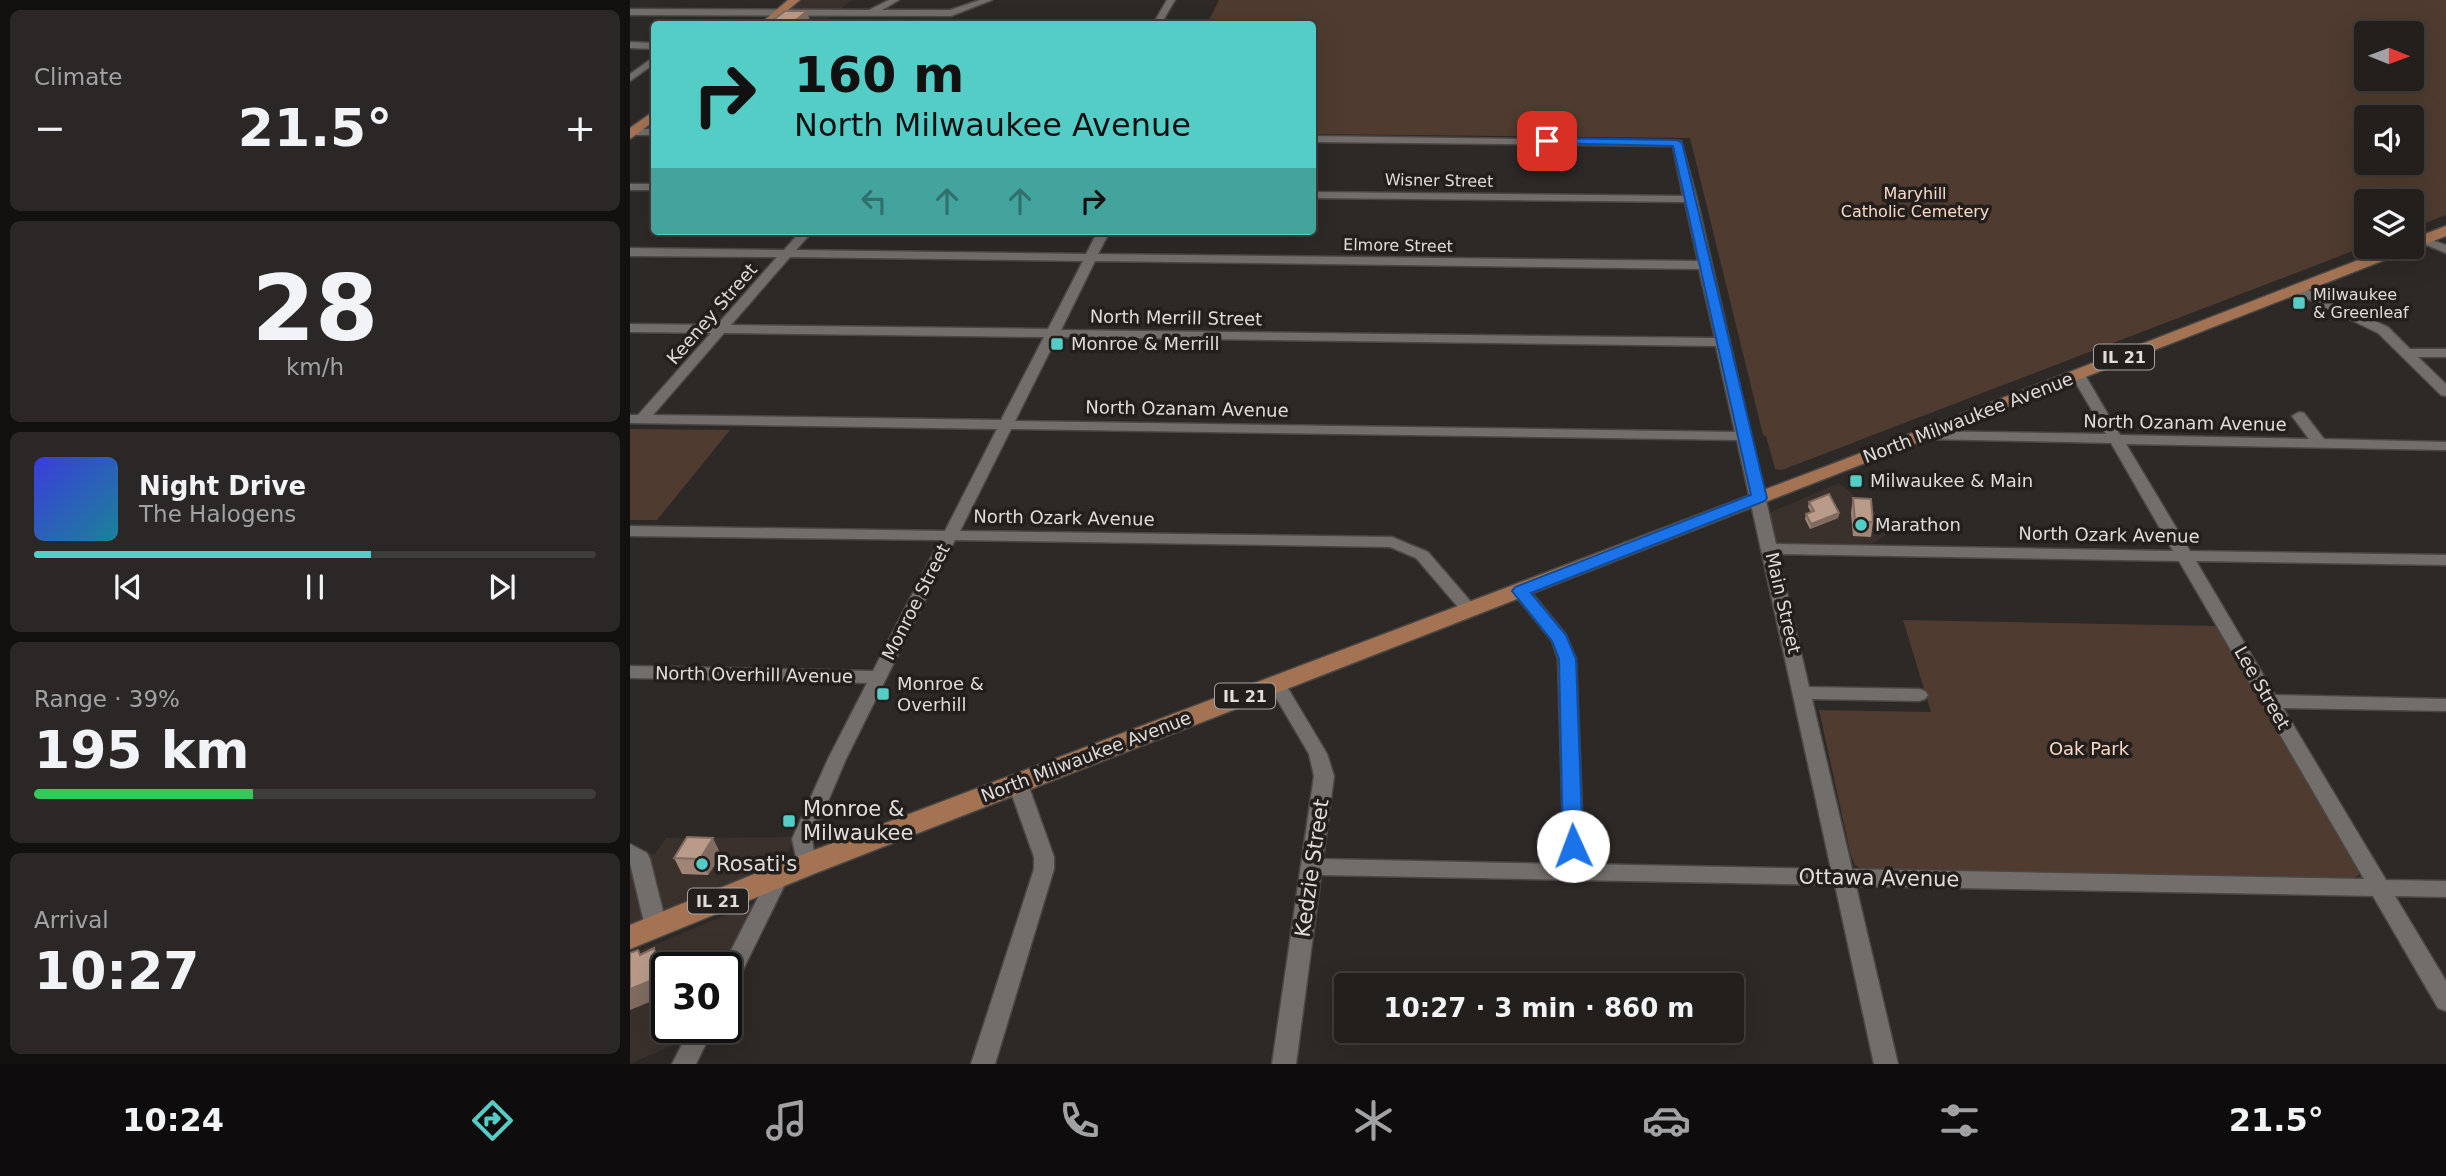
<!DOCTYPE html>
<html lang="en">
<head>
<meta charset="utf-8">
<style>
	:root { --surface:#221f1d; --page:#2a2726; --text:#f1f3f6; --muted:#a2a2a4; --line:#3f3d3b; --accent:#54cdc6 }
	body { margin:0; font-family:"DejaVu Sans",sans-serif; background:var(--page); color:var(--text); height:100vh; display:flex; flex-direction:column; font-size:26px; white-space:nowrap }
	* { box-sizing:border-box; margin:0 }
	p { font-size:23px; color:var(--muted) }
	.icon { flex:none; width:38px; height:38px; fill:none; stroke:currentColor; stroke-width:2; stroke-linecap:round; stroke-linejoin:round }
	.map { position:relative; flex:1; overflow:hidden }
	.sheet { display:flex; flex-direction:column; gap:10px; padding:10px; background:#131110; width:630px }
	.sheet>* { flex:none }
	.hud { position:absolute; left:21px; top:21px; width:665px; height:214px; border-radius:7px; box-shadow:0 7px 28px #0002,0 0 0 2px var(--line); background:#54cdc6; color:#111; overflow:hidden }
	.needle { width:46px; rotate:91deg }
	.fabs { position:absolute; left:1724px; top:21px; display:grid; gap:14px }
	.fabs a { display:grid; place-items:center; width:70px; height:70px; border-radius:7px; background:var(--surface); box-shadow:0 7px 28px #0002,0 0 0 2px var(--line); font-size:35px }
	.speed { position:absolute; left:21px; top:952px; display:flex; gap:14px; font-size:35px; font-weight:700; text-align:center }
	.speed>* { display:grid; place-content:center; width:91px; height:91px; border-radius:50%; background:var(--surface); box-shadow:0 7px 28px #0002,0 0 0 2px var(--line); line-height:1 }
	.speed .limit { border:4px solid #111; border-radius:10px; background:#fff; color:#111 }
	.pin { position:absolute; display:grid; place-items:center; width:60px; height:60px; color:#fff; margin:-30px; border-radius:14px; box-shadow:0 4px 10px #0006 }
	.me { position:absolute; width:77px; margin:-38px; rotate:358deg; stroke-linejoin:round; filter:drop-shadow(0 0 5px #0008) }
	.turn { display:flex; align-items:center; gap:24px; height:147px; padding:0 28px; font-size:32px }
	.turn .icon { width:91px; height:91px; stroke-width:2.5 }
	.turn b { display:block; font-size:49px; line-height:60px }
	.lanes { display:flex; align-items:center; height:66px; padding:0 28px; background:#0003; justify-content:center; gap:35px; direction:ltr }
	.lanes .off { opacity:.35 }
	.big { font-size:52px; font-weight:700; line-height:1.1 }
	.sheet .widget { flex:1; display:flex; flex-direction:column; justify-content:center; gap:10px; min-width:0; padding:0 24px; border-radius:10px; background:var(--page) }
	.sheet .dial { align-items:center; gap:0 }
	.dial b { font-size:91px; line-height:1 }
	.song { display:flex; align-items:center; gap:21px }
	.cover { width:84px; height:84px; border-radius:10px; background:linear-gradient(135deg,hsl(240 70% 55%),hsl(190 70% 35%)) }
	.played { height:7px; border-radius:4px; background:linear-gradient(90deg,var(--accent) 60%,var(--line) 60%) }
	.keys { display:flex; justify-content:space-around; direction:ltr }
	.heat { display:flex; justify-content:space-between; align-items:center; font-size:38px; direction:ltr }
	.charge { height:10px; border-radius:5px; background:linear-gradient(90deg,#34c759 39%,var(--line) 0) }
	.trip { position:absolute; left:704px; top:973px; width:410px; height:70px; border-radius:7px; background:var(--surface); box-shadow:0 7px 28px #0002,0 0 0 2px var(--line); font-weight:700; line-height:70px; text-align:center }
	.dock { display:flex; height:112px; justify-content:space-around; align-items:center; background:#0e0c0c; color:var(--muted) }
	.dock .icon { width:49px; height:49px }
	.dock .active { color:var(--accent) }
	.dock b { font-size:32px; color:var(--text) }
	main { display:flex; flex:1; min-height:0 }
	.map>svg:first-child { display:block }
</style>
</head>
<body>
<main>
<section class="sheet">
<div class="widget"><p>Climate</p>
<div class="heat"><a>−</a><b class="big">21.5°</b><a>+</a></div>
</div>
<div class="widget dial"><b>28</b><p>km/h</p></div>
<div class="widget">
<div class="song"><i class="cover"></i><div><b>Night Drive</b><p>The Halogens</p></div></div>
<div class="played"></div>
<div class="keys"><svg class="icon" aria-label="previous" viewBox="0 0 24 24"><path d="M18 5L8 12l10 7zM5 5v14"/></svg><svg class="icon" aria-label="pause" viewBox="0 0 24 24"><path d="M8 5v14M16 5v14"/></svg><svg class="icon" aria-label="next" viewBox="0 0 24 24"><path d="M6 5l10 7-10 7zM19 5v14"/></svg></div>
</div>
<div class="widget"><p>Range · 39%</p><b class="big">195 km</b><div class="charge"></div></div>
<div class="widget"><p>Arrival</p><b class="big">10:27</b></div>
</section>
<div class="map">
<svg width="1816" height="1064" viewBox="0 0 1816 1064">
	<rect width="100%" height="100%" fill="#2d2927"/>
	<g fill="#3b312c">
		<path d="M 173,0 L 222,0 L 191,24 L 144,24 Z"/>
		<path d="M 1209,483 L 1265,529 L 1229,552 L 1145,552 L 1137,514 Z"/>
		<path d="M 165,837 L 153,862 L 0,924 L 0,854 L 25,854 L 36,838 Z"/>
		<path d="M 141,896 L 96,968 L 37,968 L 37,1027 L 76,1027 L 75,1031 L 0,1064 L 0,955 Z"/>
	</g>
	<g fill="#4f3b2f" fill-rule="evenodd">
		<path d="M 589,0 L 1816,0 L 1816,215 L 1782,228 L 1782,201 L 1736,201 L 1736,246 L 1152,470 L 1145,469 L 1136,436 L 1133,435 L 1060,138 L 683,134 L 682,24 L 577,24 ZM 1782,33 L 1782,79 L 1736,79 L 1736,33 ZM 1782,117 L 1782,163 L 1736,163 L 1736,117 Z"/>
		<path d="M 0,429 L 100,430 L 27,520 L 0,520 Z"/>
		<path d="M 1273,620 L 1587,626 L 1727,864 L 1729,875 L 1723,878 L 1233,870 L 1225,865 L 1221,856 L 1189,710 L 1301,712 Z"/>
	</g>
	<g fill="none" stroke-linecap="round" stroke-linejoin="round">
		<defs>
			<g id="minor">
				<path d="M 259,0 L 269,0 L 252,10 L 320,10 L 350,0 L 362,0 L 321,16 L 0,15 L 0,9 L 239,10 Z"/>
				<path d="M 537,0 L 545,0 L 531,24 L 523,24 Z"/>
				<path d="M 0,42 L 24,43 L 24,49 L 0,48 Z"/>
				<path d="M 24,57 L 24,64 L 0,81 L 0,74 Z"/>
				<rect x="0" y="129" width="24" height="6"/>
				<path d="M 682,136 L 1051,141 L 1067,199 L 1146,544 L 1543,551 L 1481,443 L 1294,439 L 1287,435 L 1294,431 L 1476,434 L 1441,375 L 1448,371 L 1455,375 L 1490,435 L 1679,439 L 1662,416 L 1669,412 L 1674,413 L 1694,439 L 1816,442 L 1816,450 L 1496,444 L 1560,551 L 1816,555 L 1816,565 L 1566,561 L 1645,695 L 1816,699 L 1816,711 L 1653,708 L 1756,880 L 1816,881 L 1816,897 L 1765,896 L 1816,981 L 1816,1011 L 1808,1008 L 1743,896 L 1226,886 L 1268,1064 L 1244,1064 L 1205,885 L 691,875 L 666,1064 L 642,1064 L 684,776 L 679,754 L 638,684 L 641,680 L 653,680 L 697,754 L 704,776 L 693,859 L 934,864 L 928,659 L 922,641 L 885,595 L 883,591 L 885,587 L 897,587 L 936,635 L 946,659 L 954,864 L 1201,869 L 1107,440 L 381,429 L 330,531 L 762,537 L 798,552 L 848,610 L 840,615 L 834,614 L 786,558 L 760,547 L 325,540 L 216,759 L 182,839 L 186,865 L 183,871 L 176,873 L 169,871 L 162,839 L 198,759 L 237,683 L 0,678 L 0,666 L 243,671 L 310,540 L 0,536 L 0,526 L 315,531 L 367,429 L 0,423 L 0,415 L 8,415 L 81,333 L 0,332 L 0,324 L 87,325 L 147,257 L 0,256 L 0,248 L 154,250 L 171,231 L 183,231 L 166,250 L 456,254 L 468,231 L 480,231 L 468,254 L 1068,261 L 1055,202 L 682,198 L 682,192 L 1053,196 L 1043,146 L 682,142 ZM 160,257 L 453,261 L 418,329 L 101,325 ZM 465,261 L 1069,269 L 1085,338 L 431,330 ZM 94,333 L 414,337 L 371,420 L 23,415 ZM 427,337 L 1086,346 L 1105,432 L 385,421 ZM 1148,554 L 1549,561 L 1734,879 L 1222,869 L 1182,699 L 1289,701 L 1295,699 L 1298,695 L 1295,691 L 1289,689 L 1179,687 Z"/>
				<rect x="0" y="184" width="24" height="6"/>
				<path d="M 1793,237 L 1816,245 L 1816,253 L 1789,242 L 1789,238 Z"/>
				<path d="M 1667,285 L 1758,327 L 1780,349 L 1816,349 L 1816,357 L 1788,357 L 1816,384 L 1816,396 L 1811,395 L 1748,333 L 1663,292 L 1661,289 Z"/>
				<path d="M 388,777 L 395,779 L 398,784 L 424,857 L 424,869 L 365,1064 L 341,1064 L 404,869 L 404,857 L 378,784 L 381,779 Z"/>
				<path d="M 0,844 L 17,853 L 20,859 L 37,927 L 34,933 L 26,936 L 18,933 L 15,927 L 0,863 Z"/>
				<path d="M 149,868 L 156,870 L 159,876 L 104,988 L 96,990 L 96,968 L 92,968 L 142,870 Z"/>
				<path d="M 61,1027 L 84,1027 L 66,1064 L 42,1064 Z"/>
			</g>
			<g id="major">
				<path d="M 158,0 L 170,0 L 141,24 L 130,24 Z"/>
				<path d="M 24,111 L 24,121 L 0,139 L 0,128 Z"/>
				<path d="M 1816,226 L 1816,236 L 186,873 L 0,949 L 0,925 L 166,857 L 1205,463 L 1762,247 L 1782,247 L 1782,239 Z"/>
			</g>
		</defs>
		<use href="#minor" stroke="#4a4745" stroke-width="3"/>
		<use href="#major" stroke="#4a4745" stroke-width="3"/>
		<use href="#minor" fill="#726e6b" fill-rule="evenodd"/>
		<use href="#major" fill="#a47353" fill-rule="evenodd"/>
	</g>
	<g fill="#a08577">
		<path d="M 1223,498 L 1243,522 L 1241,537 L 1223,536 L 1221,513 Z"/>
		<path d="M 1179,502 L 1209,513 L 1208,518 L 1180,529 L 1175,519 L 1176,514 L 1181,512 L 1178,507 Z"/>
		<path d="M 91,855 L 78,875 L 52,874 L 44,858 Z"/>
	</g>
	<g fill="#826c61">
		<path d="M 177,11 L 180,21 L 176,24 L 161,24 Z"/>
		<path d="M 1209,513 L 1208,518 L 1180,529 L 1181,524 Z"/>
		<path d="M 83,838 L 91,855 L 78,875 L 70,859 Z"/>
		<path d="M 24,948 L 33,965 L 37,980 L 37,995 L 0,1010 L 0,989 Z"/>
	</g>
	<g fill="#ba9b8a" stroke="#826c61" stroke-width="2">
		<path d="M 155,11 L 177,11 L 161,24 L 138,24 Z"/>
		<path d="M 1199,494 L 1209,513 L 1181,524 L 1176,514 L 1184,511 L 1179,502 Z"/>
		<path d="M 1223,498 L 1241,499 L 1243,522 L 1225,521 Z"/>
		<path d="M 57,837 L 83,838 L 70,859 L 44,858 Z"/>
		<path d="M 24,948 L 30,977 L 0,989 L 0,953 L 8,950 L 10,955 Z"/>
	</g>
	<path fill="#1a73e8" stroke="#114b97" stroke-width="2" d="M 917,138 L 1047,140 L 1052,143 L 1137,498 L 1135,501 L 901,593 L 936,635 L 946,659 L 953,846 L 950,852 L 943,854 L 936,852 L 933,846 L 929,659 L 922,641 L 882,591 L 885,587 L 1121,495 L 1043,146 L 913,143 L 912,141 Z"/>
	<g fill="#54cdc6" stroke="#231f1d" stroke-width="2.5">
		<rect x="1662" y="296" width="14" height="14" rx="3.5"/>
		<rect x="420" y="337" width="14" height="14" rx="3.5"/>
		<rect x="1219" y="474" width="14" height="14" rx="3.5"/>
		<circle cx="1231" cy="525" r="7"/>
		<rect x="246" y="687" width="14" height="14" rx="3.5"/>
		<rect x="152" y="814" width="14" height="14" rx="3.5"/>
		<circle cx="72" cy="864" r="7"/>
	</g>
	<g text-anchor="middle" stroke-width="7" stroke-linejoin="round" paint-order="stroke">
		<g font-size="16" fill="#dfdcda" stroke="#231f1d">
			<text transform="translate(809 180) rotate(1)" y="6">Wisner Street</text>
			<text transform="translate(768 245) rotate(1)" y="6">Elmore Street</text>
		</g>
		<g font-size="16" fill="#f9d8c5" stroke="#231f1d">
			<text x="1285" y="199">Maryhill<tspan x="1285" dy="18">Catholic Cemetery</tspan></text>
		</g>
		<g font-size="16" fill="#dfdcda" stroke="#231f1d" text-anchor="start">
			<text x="1683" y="300">Milwaukee<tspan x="1683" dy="18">&amp; Greenleaf</tspan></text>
		</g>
		<g fill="#231f1d" stroke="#a7a3a1" stroke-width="2">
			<rect x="1464" y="344.5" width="60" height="25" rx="5"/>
			<rect x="585" y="683.5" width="60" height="25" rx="5"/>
			<rect x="58" y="888.5" width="60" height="25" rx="5"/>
		</g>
		<g font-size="16" font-weight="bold" fill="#dfdcda">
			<text x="1494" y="363">IL 21</text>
			<text x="615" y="702">IL 21</text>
			<text x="88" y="907">IL 21</text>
		</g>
		<g font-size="18" fill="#dfdcda" stroke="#231f1d">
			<text transform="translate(82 314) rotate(-49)" y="6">Keeney Street</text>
			<text transform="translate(546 318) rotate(1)" y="6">North Merrill Street</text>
			<text transform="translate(557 409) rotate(1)" y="6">North Ozanam Avenue</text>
			<text transform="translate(1338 418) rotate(-21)" y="6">North Milwaukee Avenue</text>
			<text transform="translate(1555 423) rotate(1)" y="6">North Ozanam Avenue</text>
			<text transform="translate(434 518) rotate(1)" y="6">North Ozark Avenue</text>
			<text transform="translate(1479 535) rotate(1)" y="6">North Ozark Avenue</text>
			<text transform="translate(286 602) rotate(-63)" y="6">Monroe Street</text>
			<text transform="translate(1153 603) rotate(77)" y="6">Main Street</text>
			<text transform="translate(124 675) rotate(1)" y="6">North Overhill Avenue</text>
			<text transform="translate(1632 688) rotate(60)" y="6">Lee Street</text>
			<text transform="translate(456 757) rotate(-21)" y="6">North Milwaukee Avenue</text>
		</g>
		<g font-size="18" fill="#dfdcda" stroke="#231f1d" text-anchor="start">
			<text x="441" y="350">Monroe &amp; Merrill</text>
			<text x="1240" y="487">Milwaukee &amp; Main</text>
			<text x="1245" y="531">Marathon</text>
			<text x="267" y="690">Monroe &amp;<tspan x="267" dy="21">Overhill</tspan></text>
		</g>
		<g font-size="18" fill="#f9d8c5" stroke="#231f1d">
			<text x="1459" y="755">Oak Park</text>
		</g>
		<g font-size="21" fill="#dfdcda" stroke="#231f1d" text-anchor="start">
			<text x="173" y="816">Monroe &amp;<tspan x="173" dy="24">Milwaukee</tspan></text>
			<text x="86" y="871">Rosati's</text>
		</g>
		<g font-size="21" fill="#dfdcda" stroke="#231f1d">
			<text transform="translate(682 868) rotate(-82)" y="7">Kedzie Street</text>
			<text transform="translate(1249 878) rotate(1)" y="7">Ottawa Avenue</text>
		</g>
	</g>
</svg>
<div class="fabs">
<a><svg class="needle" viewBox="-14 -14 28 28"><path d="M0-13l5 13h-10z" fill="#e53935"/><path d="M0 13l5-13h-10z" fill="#a2a2a4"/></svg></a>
<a><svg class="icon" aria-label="sound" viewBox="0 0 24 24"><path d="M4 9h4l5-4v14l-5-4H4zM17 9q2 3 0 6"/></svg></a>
<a><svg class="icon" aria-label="layers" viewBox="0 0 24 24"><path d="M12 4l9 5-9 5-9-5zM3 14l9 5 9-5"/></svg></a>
</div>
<div class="speed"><div class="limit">30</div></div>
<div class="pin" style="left:917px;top:141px;background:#d93025"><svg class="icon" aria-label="arrive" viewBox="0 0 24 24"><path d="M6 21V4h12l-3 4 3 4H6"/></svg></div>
<svg class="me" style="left:943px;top:846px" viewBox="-20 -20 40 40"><circle r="19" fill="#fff"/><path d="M0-13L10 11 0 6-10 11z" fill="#1a73e8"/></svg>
<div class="trip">10:27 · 3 min · 860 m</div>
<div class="hud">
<div class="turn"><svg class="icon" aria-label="right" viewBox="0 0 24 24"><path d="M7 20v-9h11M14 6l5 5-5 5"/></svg><div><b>160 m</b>North Milwaukee Avenue</div></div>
<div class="lanes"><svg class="icon off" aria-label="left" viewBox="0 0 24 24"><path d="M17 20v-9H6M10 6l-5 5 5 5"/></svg><svg class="icon off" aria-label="ahead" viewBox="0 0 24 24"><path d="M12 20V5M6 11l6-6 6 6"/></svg><svg class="icon off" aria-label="ahead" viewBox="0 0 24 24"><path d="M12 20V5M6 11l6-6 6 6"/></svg><svg class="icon" aria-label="right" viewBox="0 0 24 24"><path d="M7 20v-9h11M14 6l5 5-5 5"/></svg></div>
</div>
</div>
</main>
<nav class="dock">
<b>10:24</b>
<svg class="icon active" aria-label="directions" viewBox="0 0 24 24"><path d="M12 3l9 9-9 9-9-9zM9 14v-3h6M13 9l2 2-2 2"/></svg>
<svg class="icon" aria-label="music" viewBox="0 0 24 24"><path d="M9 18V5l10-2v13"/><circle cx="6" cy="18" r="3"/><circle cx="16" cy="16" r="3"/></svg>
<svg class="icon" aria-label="phone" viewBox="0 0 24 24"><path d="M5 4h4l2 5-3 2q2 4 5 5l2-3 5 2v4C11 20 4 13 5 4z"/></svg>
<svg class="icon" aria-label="climate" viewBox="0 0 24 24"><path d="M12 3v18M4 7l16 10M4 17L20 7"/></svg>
<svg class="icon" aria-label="car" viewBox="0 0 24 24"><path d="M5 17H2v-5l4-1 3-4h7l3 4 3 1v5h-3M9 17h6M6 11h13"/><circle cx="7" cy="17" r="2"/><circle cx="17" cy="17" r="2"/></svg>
<svg class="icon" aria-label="filters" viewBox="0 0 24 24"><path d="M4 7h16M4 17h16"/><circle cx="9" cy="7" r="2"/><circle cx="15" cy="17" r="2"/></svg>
<b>21.5°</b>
</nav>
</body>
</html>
